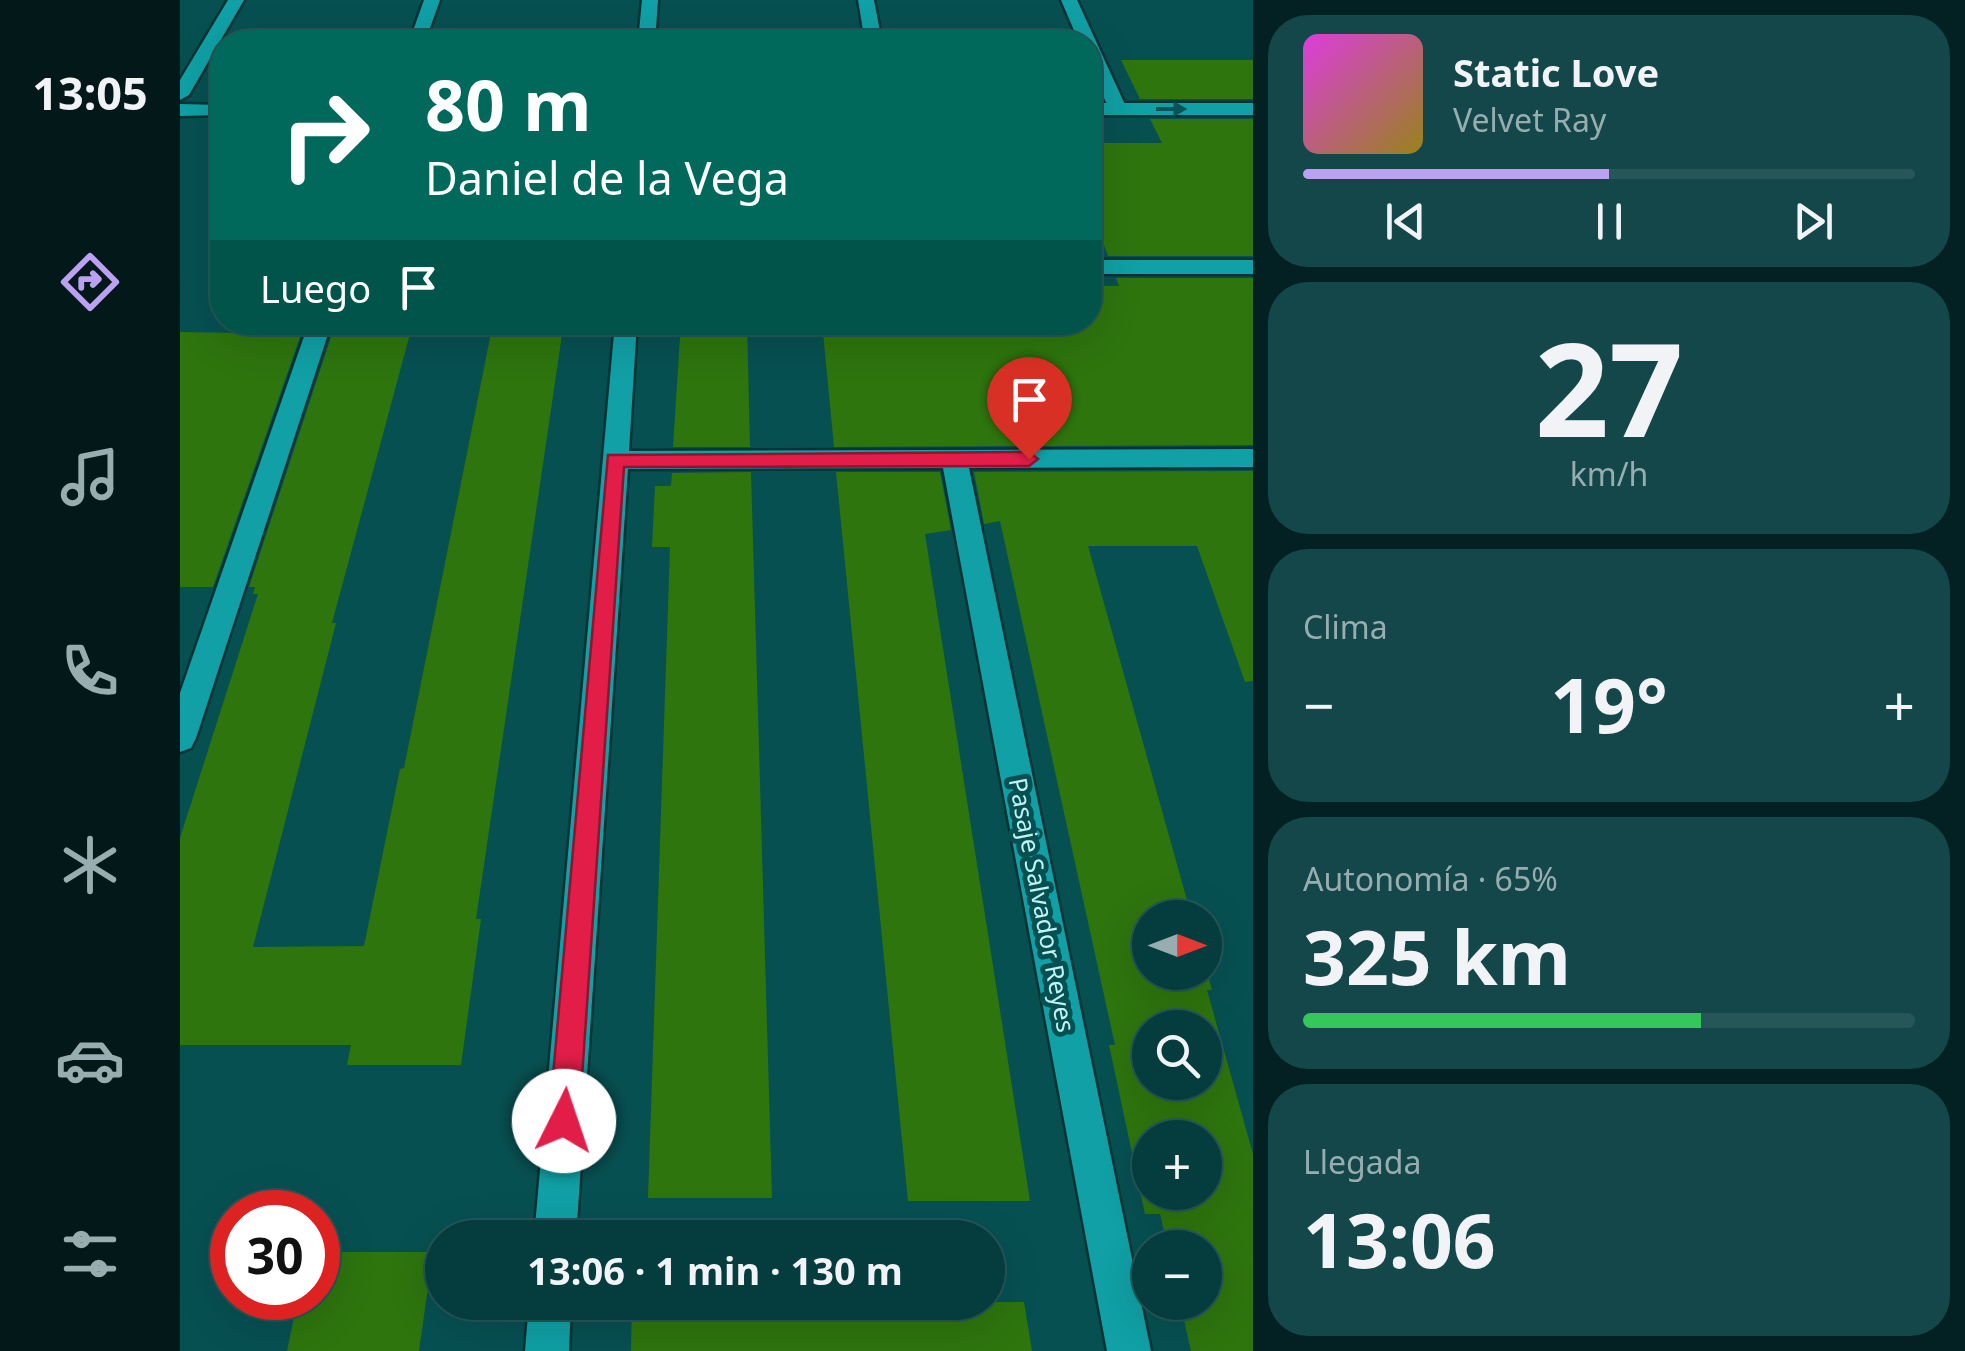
<!DOCTYPE html>
<html lang="es">
<head>
<meta charset="utf-8">
<style>
	:root { --surface:#053c3e; --page:#134749; --text:#f1f3f6; --muted:#97adb0; --line:#265658; --accent:#bca0f2 }
	body { margin:0; font-family:"Noto Sans",sans-serif; background:var(--page); color:var(--text); height:100vh; display:flex; flex-direction:column; font-size:38px; white-space:nowrap }
	* { box-sizing:border-box; margin:0 }
	p { font-size:32px; color:var(--muted) }
	.icon { flex:none; width:55px; height:55px; fill:none; stroke:currentColor; stroke-width:2; stroke-linecap:round; stroke-linejoin:round }
	.map { position:relative; flex:1; overflow:hidden }
	.panel { display:flex; flex-direction:column; gap:15px; padding:15px; background:#032122; width:712px }
	.panel>* { flex:none }
	.guide { position:absolute; left:30px; top:30px; width:892px; height:305px; border-radius:40px; box-shadow:0 10px 40px #0002,0 0 0 2px var(--line); background:#00695c; color:#fff; overflow:hidden }
	.needle { width:65px; rotate:90deg }
	.controls { position:absolute; left:952px; top:900px; display:grid; gap:20px }
	.controls a { display:grid; place-items:center; width:90px; height:90px; border-radius:50%; background:var(--surface); box-shadow:0 10px 40px #0002,0 0 0 2px var(--line); font-size:50px }
	.speed { position:absolute; left:30px; top:1190px; display:flex; gap:20px; font-size:50px; font-weight:700; text-align:center }
	.speed>* { display:grid; place-content:center; width:130px; height:130px; border-radius:50%; background:var(--surface); box-shadow:0 10px 40px #0002,0 0 0 2px var(--line); line-height:1 }
	.speed .limit { border:15px solid #d22; background:#fff; color:#111 }
	.pin { position:absolute; display:grid; place-items:center; width:85px; height:85px; color:#fff; margin:-102px -42px; border-radius:50% 50% 50% 0; rotate:-45deg; box-shadow:0 0 10px #0007 }
	.pin .icon { rotate:45deg }
	.me { position:absolute; width:110px; margin:-55px; rotate:4deg; stroke-linejoin:round; filter:drop-shadow(0 0 8px #0008) }
	.turn { display:flex; align-items:center; gap:35px; height:210px; padding:0 50px; font-size:45px }
	.turn .icon { width:130px; height:130px; stroke-width:2.5 }
	.turn b { display:block; font-size:70px; line-height:85px }
	.then { display:flex; align-items:center; height:95px; padding:0 50px; background:#0003; gap:20px; font-size:38px }
	.big { font-size:75px; font-weight:700; line-height:1.1 }
	.panel .tile { flex:1; display:flex; flex-direction:column; justify-content:center; gap:15px; min-width:0; padding:0 35px; border-radius:40px; background:var(--page) }
	.panel .dial { align-items:center; gap:0 }
	.dial b { font-size:130px; line-height:1 }
	.song { display:flex; align-items:center; gap:30px }
	.cover { width:120px; height:120px; border-radius:15px; background:linear-gradient(135deg,hsl(300 70% 55%),hsl(50 70% 35%)) }
	.played { height:10px; border-radius:5px; background:linear-gradient(90deg,var(--accent) 50%,var(--line) 50%) }
	.keys { display:flex; justify-content:space-around; direction:ltr }
	.heat { display:flex; justify-content:space-between; align-items:center; font-size:55px; direction:ltr }
	.charge { height:15px; border-radius:8px; background:linear-gradient(90deg,#34c759 65%,var(--line) 0) }
	.trip { position:absolute; left:245px; top:1220px; width:580px; height:100px; border-radius:50px; background:var(--surface); box-shadow:0 10px 40px #0002,0 0 0 2px var(--line); font-weight:700; line-height:100px; text-align:center }
	main { display:flex; flex:1; min-height:0 }
	.menu { display:flex; flex-direction:column; width:180px; justify-content:space-around; align-items:center; background:#021819; color:var(--muted) }
	.menu .icon { width:70px; height:70px }
	.menu .selected { color:var(--accent) }
	.menu b { font-size:45px; color:var(--text) }
	.map>svg:first-child { display:block }
</style>
</head>
<body>
<main>
<nav class="menu">
<b>13:05</b>
<svg class="icon selected" aria-label="directions" viewBox="0 0 24 24"><path d="M12 3l9 9-9 9-9-9zM9 14v-3h6M13 9l2 2-2 2"/></svg>
<svg class="icon" aria-label="music" viewBox="0 0 24 24"><path d="M9 18V5l10-2v13"/><circle cx="6" cy="18" r="3"/><circle cx="16" cy="16" r="3"/></svg>
<svg class="icon" aria-label="phone" viewBox="0 0 24 24"><path d="M5 4h4l2 5-3 2q2 4 5 5l2-3 5 2v4C11 20 4 13 5 4z"/></svg>
<svg class="icon" aria-label="climate" viewBox="0 0 24 24"><path d="M12 3v18M4 7l16 10M4 17L20 7"/></svg>
<svg class="icon" aria-label="car" viewBox="0 0 24 24"><path d="M5 17H2v-5l4-1 3-4h7l3 4 3 1v5h-3M9 17h6M6 11h13"/><circle cx="7" cy="17" r="2"/><circle cx="17" cy="17" r="2"/></svg>
<svg class="icon" aria-label="filters" viewBox="0 0 24 24"><path d="M4 7h16M4 17h16"/><circle cx="9" cy="7" r="2"/><circle cx="15" cy="17" r="2"/></svg>
</nav>
<div class="map">
<svg width="1073" height="1351" viewBox="0 0 1073 1351">
	<rect width="100%" height="100%" fill="#075052"/>
	<g fill="#2e750e" fill-rule="evenodd">
		<path d="M 941,60 L 1073,60 L 1073,99 L 960,99 Z"/>
		<path d="M 970,119 L 1073,119 L 1073,256 L 928,256 L 910,207 L 910,143 L 982,143 Z"/>
		<path d="M 936,278 L 1073,278 L 1073,445 L 654,447 L 642,322 L 910,322 L 910,286 L 939,286 Z"/>
		<path d="M 501,322 L 567,322 L 570,447 L 493,447 Z"/>
		<path d="M 312,328 L 383,328 L 296,919 L 301,919 L 281,1065 L 167,1065 L 171,1045 L 0,1045 L 0,838 L 78,594 L 73,594 L 75,587 L 69,587 L 152,334 L 230,334 L 152,623 L 156,623 L 73,947 L 184,946 L 220,769 L 224,768 Z"/>
		<path d="M 0,332 L 121,334 L 33,587 L 0,587 Z"/>
		<path d="M 1073,471 L 1073,681 L 1065,682 L 1017,546 L 908,546 L 1012,918 L 970,918 L 970,972 L 1025,972 L 1025,964 L 1032,990 L 1027,990 L 1073,1154 L 1073,1351 L 1011,1351 L 1000,1302 L 1025,1302 L 1025,1248 L 988,1248 L 980,1214 L 965,1214 L 929,1045 L 935,1045 L 820,521 L 804,524 L 794,472 ZM 970,1028 L 1025,1028 L 1025,1082 L 970,1082 ZM 970,1138 L 1025,1138 L 1025,1192 L 970,1192 Z"/>
		<path d="M 571,472 L 592,1198 L 468,1198 L 490,547 L 472,547 L 475,486 L 491,486 L 492,473 Z"/>
		<path d="M 656,472 L 760,472 L 771,530 L 745,534 L 850,1201 L 728,1201 Z"/>
		<path d="M 138,1252 L 253,1252 L 239,1351 L 107,1351 L 118,1298 L 138,1298 Z"/>
		<path d="M 452,1302 L 844,1302 L 852,1351 L 451,1351 Z"/>
	</g>
	<g fill="none" stroke-linecap="round" stroke-linejoin="round">
		<defs>
			<g id="minor">
				<path d="M 48,0 L 64,0 L 9,95 L 0,100 L 0,80 Z"/>
				<path d="M 244,0 L 260,0 L 245,42 L 229,42 Z"/>
				<path d="M 462,0 L 478,0 L 475,42 L 458,42 Z"/>
				<path d="M 678,0 L 694,0 L 702,42 L 685,42 Z"/>
				<path d="M 881,0 L 897,0 L 947,109 L 945,113 L 931,113 L 929,109 L 910,67 L 910,42 L 899,42 Z"/>
				<rect x="910" y="260" width="163" height="14"/>
				<path d="M 129,322 L 152,322 L 16,738 L 11,748 L 0,752 L 0,693 Z"/>
				<path d="M 435,322 L 457,322 L 449,451 L 1073,449 L 1073,467 L 789,468 L 971,1351 L 927,1351 L 763,468 L 448,469 L 396,1238 L 354,1238 Z"/>
				<path d="M 349,1302 L 391,1302 L 389,1351 L 345,1351 Z"/>
			</g>
			<g id="tertiary">
				<rect x="910" y="103" width="163" height="12"/>
				<path d="M 0,104 L 42,105 L 42,115 L 0,116 Z"/>
			</g>
		</defs>
		<use href="#minor" stroke="#0b3234" stroke-width="5"/>
		<use href="#tertiary" stroke="#0b3234" stroke-width="5"/>
		<use href="#minor" fill="#10a0a5" fill-rule="evenodd"/>
		<use href="#tertiary" fill="#10a0a5" fill-rule="evenodd"/>
	</g>
	<defs><path id="oneway-solid" d="M-6-.8H1V-3.2L6.5 0L1 3.2V.8H-6Z" transform="scale(2.5)"/></defs>
	<use fill="#075456" href="#oneway-solid" transform="translate(991 109)"/>
	<path fill="#e11d48" stroke="#92132f" stroke-width="2.5" d="M 849,452 L 858,459 L 849,466 L 444,467 L 399,1121 L 395,1131 L 384,1136 L 374,1131 L 369,1121 L 428,455 Z"/>
	<g text-anchor="middle" stroke-width="10" stroke-linejoin="round" paint-order="stroke">
		<g font-size="25" fill="#bff3f5" stroke="#075052">
			<text transform="translate(862 905) rotate(79)" y="9">Pasaje Salvador Reyes</text>
		</g>
	</g>
</svg>
<div class="controls">
<a><svg class="needle" viewBox="-14 -14 28 28"><path d="M0-13l5 13h-10z" fill="#e53935"/><path d="M0 13l5-13h-10z" fill="#97adb0"/></svg></a>
<a><svg class="icon" aria-label="search" viewBox="0 0 24 24"><circle cx="10" cy="10" r="6"/><path d="M15 15l6 6"/></svg></a>
<a>+</a>
<a>−</a>
</div>
<div class="speed"><div class="limit">30</div></div>
<div class="pin" style="left:849px;top:459px;background:#d93025"><svg class="icon" aria-label="arrive" viewBox="0 0 24 24"><path d="M6 21V4h12l-3 4 3 4H6"/></svg></div>
<svg class="me" style="left:384px;top:1121px" viewBox="-20 -20 40 40"><circle r="19" fill="#fff"/><path d="M0-13L10 11 0 6-10 11z" fill="#e11d48"/></svg>
<div class="trip">13:06 · 1 min · 130 m</div>
<div class="guide">
<div class="turn"><svg class="icon" aria-label="right" viewBox="0 0 24 24"><path d="M7 20v-9h11M14 6l5 5-5 5"/></svg><div><b>80 m</b>Daniel de la Vega</div></div>
<div class="then">Luego<svg class="icon" aria-label="arrive" viewBox="0 0 24 24"><path d="M6 21V4h12l-3 4 3 4H6"/></svg></div>
</div>
</div>
<section class="panel">
<div class="tile">
<div class="song"><i class="cover"></i><div><b>Static Love</b><p>Velvet Ray</p></div></div>
<div class="played"></div>
<div class="keys"><svg class="icon" aria-label="previous" viewBox="0 0 24 24"><path d="M18 5L8 12l10 7zM5 5v14"/></svg><svg class="icon" aria-label="pause" viewBox="0 0 24 24"><path d="M8 5v14M16 5v14"/></svg><svg class="icon" aria-label="next" viewBox="0 0 24 24"><path d="M6 5l10 7-10 7zM19 5v14"/></svg></div>
</div>
<div class="tile dial"><b>27</b><p>km/h</p></div>
<div class="tile"><p>Clima</p>
<div class="heat"><a>−</a><b class="big">19°</b><a>+</a></div>
</div>
<div class="tile"><p>Autonomía · 65%</p><b class="big">325 km</b><div class="charge"></div></div>
<div class="tile"><p>Llegada</p><b class="big">13:06</b></div>
</section>
</main>
</body>
</html>
